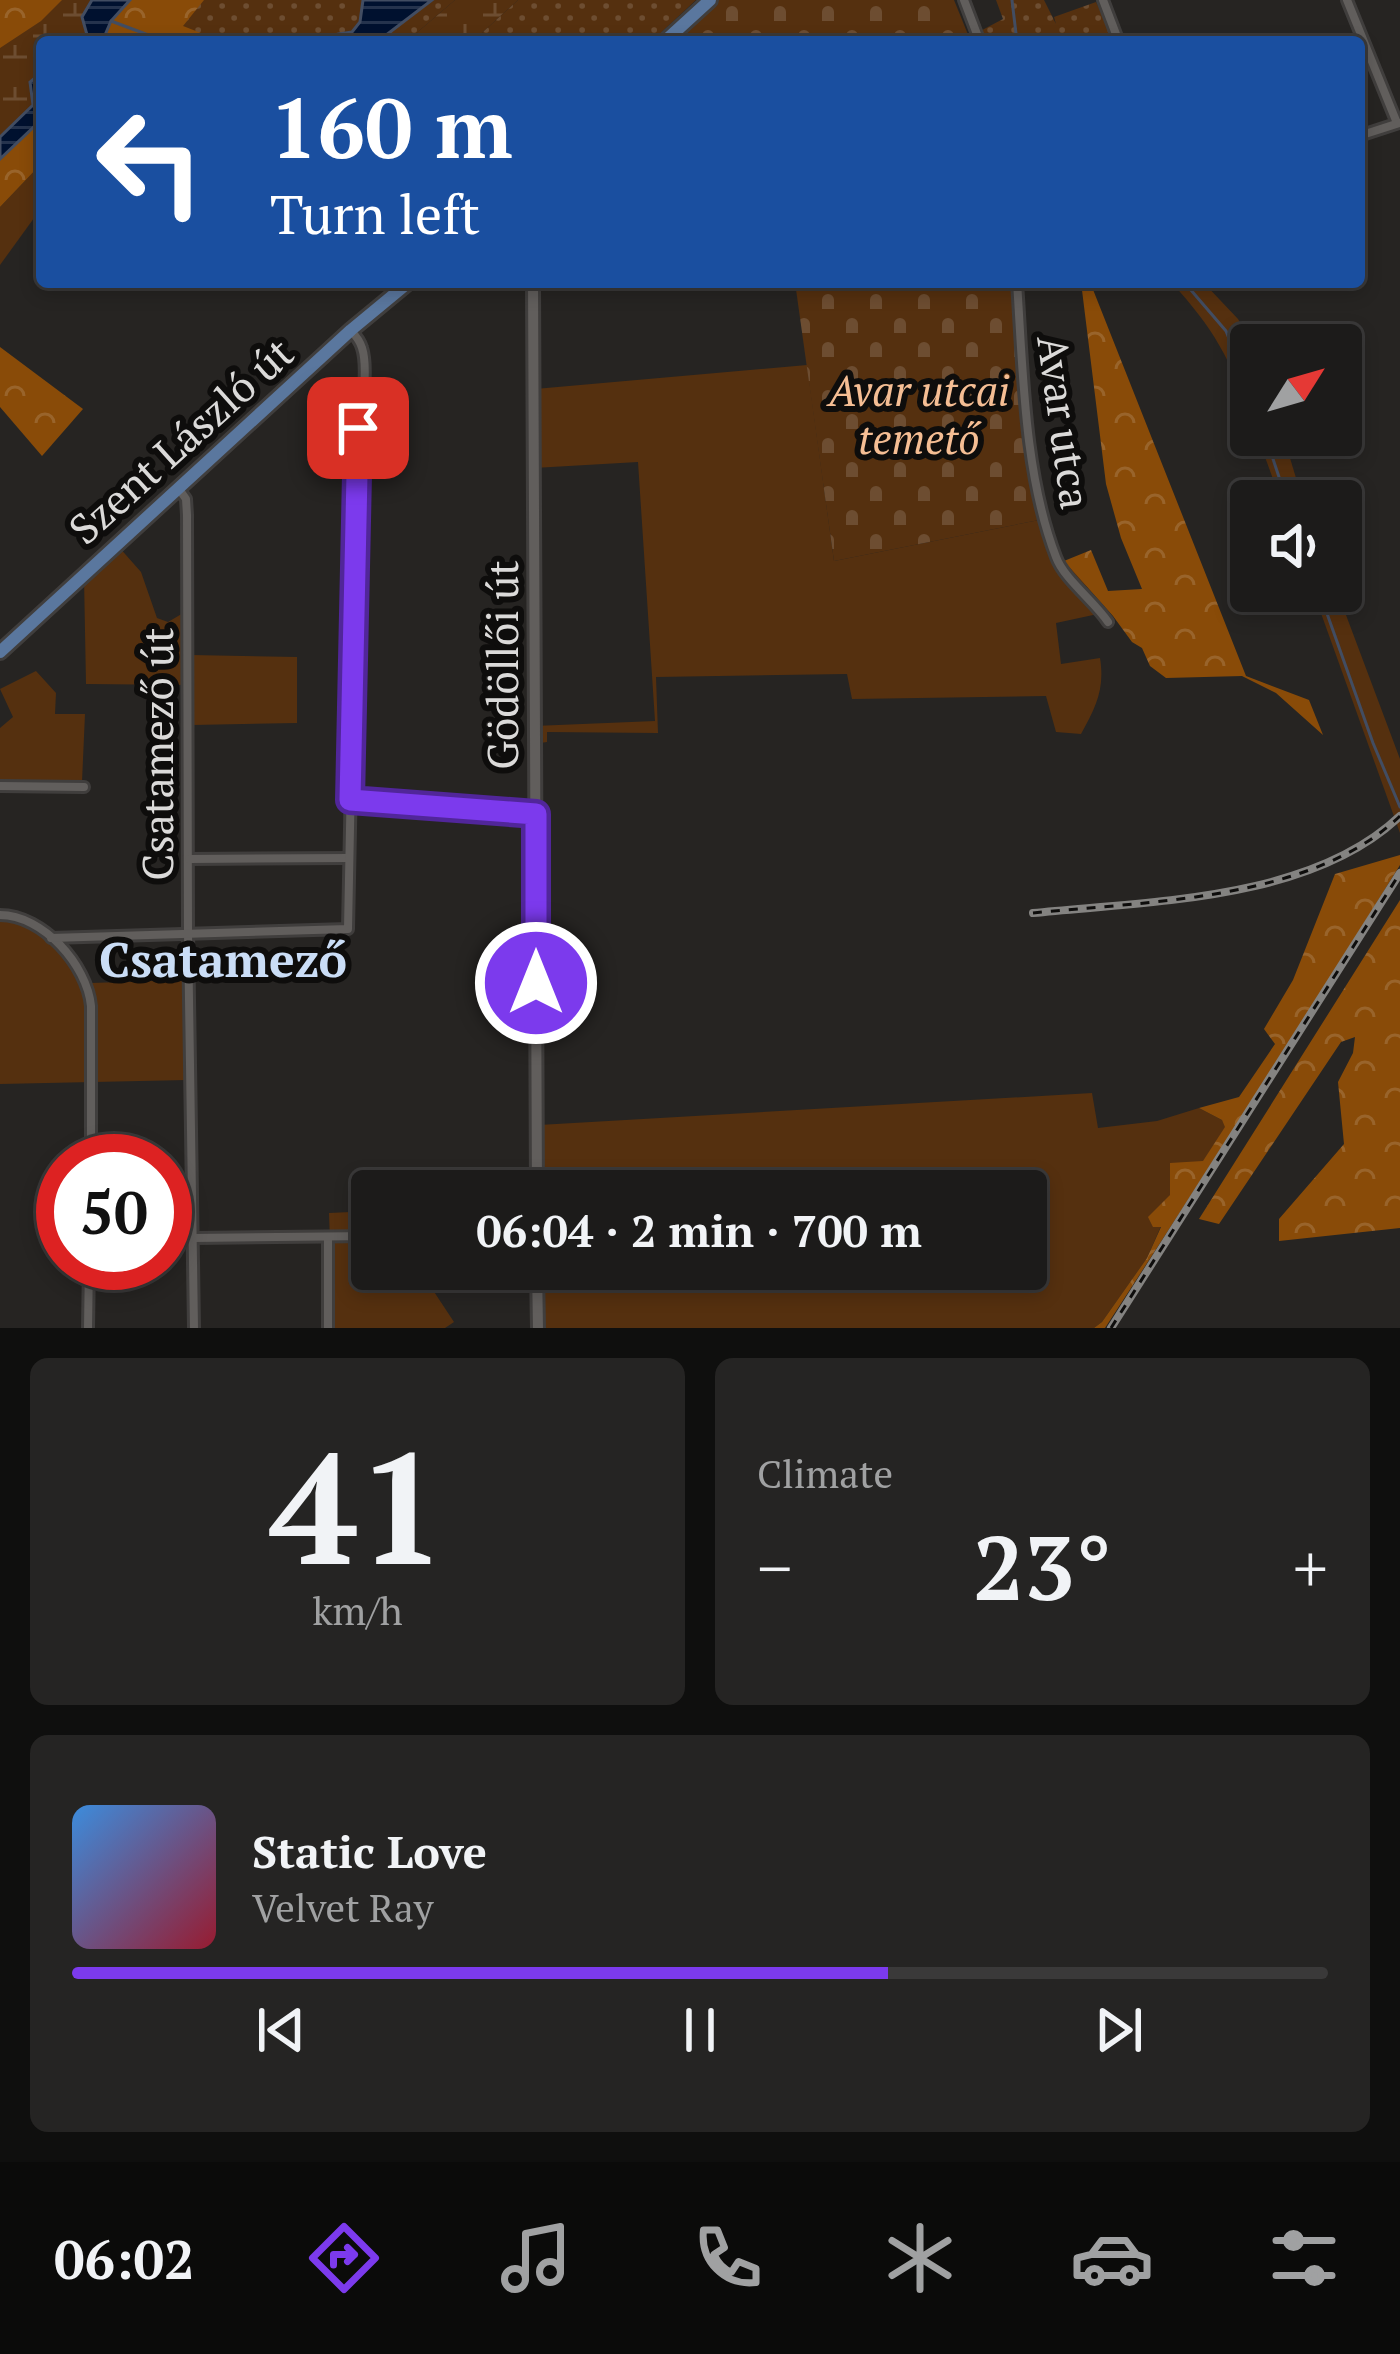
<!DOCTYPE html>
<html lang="en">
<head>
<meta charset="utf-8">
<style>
	:root { --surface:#1c1b1a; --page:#252423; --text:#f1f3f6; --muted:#a0a1a2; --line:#3a3939; --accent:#7c3aed }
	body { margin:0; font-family:"PT Serif",serif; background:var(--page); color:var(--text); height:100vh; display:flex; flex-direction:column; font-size:45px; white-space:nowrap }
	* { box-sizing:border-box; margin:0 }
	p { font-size:39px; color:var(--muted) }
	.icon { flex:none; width:66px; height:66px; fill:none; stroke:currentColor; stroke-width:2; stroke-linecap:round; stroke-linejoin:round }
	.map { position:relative; height:1328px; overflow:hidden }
	.drawer { display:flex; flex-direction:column; gap:30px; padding:30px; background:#0f0f0e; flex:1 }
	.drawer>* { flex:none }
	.top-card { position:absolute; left:36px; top:36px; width:1329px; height:252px; border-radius:12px; box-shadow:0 6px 18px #0003,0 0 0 3px var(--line); background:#1a4fa0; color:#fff; overflow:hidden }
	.needle { width:78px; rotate:53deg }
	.controls { position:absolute; left:1230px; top:324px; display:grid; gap:24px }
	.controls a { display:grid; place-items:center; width:132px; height:132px; border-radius:12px; background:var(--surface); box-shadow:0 6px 18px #0003,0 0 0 3px var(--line); font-size:60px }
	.speed { position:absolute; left:36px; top:1134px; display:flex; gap:24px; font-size:60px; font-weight:700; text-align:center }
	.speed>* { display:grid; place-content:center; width:156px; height:156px; border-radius:50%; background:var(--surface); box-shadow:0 6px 18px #0003,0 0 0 3px var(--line); line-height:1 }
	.speed .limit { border:18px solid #d22; background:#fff; color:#111 }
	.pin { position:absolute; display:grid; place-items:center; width:102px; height:102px; color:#fff; margin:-51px; border-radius:24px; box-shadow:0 6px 18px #0006 }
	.me { position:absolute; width:132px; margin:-66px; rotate:0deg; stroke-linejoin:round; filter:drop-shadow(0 0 9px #0008) }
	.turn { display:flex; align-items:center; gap:42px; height:252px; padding:0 36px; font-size:54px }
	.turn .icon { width:156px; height:156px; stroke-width:2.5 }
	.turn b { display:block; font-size:84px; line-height:102px }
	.big { font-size:90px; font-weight:700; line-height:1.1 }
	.drawer .widget { flex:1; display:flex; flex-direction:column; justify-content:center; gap:18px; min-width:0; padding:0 42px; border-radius:18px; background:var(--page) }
	.drawer .dial { align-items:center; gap:0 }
	.dial b { font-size:156px; line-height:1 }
	.song { display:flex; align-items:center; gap:36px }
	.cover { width:144px; height:144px; border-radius:18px; background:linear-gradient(135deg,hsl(210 70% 55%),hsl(350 70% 35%)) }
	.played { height:12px; border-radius:6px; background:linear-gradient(90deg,var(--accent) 65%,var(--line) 65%) }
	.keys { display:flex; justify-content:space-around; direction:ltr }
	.heat { display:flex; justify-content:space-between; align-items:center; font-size:66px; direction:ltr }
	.drawer .tiles { flex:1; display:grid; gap:30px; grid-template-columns:1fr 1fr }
	.widget:last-child { grid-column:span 2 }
	.trip { position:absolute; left:351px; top:1170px; width:696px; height:120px; border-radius:12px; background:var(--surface); box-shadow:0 6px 18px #0003,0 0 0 3px var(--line); font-weight:700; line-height:120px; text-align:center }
	.tab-bar { display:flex; height:192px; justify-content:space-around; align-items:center; background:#0b0b0a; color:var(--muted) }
	.tab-bar .icon { width:84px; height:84px }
	.tab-bar .current { color:var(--accent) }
	.tab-bar b { font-size:54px; color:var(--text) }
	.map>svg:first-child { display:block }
</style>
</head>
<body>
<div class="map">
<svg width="1400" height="1328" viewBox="0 0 1400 1328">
	<defs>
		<pattern id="forest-crowns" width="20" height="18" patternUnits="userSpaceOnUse" patternTransform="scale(3)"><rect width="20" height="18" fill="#894b08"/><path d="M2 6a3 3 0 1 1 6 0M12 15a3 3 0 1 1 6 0" fill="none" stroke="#99642b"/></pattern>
		<pattern id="wetland-marsh" width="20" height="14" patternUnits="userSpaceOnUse" patternTransform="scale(3)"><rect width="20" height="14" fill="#55300f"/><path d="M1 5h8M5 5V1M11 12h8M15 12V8" fill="none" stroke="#6d4d31"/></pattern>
		<pattern id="cemetery-stones" width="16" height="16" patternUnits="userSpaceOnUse" patternTransform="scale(3)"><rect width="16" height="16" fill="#55300f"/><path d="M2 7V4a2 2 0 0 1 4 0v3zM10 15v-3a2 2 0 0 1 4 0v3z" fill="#6d4d31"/></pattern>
		<pattern id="park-dots" width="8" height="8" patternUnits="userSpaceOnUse" patternTransform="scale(3)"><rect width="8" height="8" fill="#55300f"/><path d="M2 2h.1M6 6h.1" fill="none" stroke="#6d4d31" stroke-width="1.8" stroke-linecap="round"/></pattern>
		<pattern id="water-rules" width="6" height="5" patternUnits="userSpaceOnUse" patternTransform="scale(3)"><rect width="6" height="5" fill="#00112f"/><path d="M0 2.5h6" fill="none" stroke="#25334d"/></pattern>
	</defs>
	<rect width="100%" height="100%" fill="#262422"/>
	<g fill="#55300f">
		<path d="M 42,163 L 42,207 L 0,265 L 0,207 Z"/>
		<path d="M 1171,282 L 1203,282 L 1238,319 L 1254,345 L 1251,345 L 1251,418 C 1229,357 1215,330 1171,282 Z"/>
		<path d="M 807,365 L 834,561 L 1039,520 L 1051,555 L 1069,565 L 1107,612 L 1056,623 L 1061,664 L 1100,658 C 1105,689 1096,707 1081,734 L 1056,732 L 1046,696 L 852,699 L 847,674 L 656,677 L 658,733 L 547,732 L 547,742 L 534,744 L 534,726 L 655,721 L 638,462 L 534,468 L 535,389 Z"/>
		<path d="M 1257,435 L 1283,435 L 1303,501 L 1281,501 Z"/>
		<path d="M 118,546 L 141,572 L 157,618 L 168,622 L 190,609 L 191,655 L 297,657 L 297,723 L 192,725 L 190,685 L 86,684 L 84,578 Z"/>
		<path d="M 1313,591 L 1337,591 L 1400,759 L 1400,833 Z"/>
		<path d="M 36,671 L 56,693 L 55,714 L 85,714 L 82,782 L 0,790 L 0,728 L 13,717 L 0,689 Z"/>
		<path d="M 0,911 C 43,912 70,950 91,983 L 184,980 L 187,1080 L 0,1084 Z"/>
		<path d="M 1092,1093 L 1098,1128 L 1157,1121 L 1199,1108 L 1222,1120 L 1226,1127 L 1203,1162 L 1170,1195 L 1161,1226 L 1147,1258 L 1102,1322 L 1094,1328 L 540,1328 L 540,1269 L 1026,1269 L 1026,1191 L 539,1191 L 539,1125 Z"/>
		<path d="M 372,1211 L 372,1269 L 419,1269 L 454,1322 L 445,1328 L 333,1328 L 329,1213 Z"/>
	</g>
	<g fill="url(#forest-crowns)">
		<path d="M 0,0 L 92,0 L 82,17 L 89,42 L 42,42 L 42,72 L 30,82 L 33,105 L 0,137 Z"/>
		<path d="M 130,0 L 363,0 L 338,35 L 336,42 L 102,42 L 111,21 Z"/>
		<path d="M 42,119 L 42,163 L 0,207 L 0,159 Z"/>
		<path d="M 1081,282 L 1090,282 L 1246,676 L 1309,700 L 1323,735 L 1276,693 L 1242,676 L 1166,678 L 1150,666 L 1142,648 L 1132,642 L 1113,616 L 1064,561 L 1091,550 L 1108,591 L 1142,589 L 1121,538 L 1106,484 Z"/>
		<path d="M 0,347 L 83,409 L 42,456 L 0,407 Z"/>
		<path d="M 1400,855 L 1400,865 C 1304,1021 1205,1174 1105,1328 L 1094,1328 L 1102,1322 L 1147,1258 L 1161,1227 L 1153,1227 L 1148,1217 L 1170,1195 L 1170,1163 L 1203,1161 L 1225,1127 L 1222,1120 L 1199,1108 L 1239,1097 L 1275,1044 L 1264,1029 L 1293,980 L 1335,874 Z"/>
		<path d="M 1400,900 L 1400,1228 L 1279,1241 L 1279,1219 L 1344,1144 L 1338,1082 L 1353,1053 L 1355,1037 L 1341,1042 L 1219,1224 L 1199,1219 Z"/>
	</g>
	<g fill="url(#wetland-marsh)">
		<path d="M 62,0 L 92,0 L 82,17 L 89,42 L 42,42 L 42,72 L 30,82 L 33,105 L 0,137 L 0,48 L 41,21 Z"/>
		<path d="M 455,0 L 518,0 L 472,42 L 406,42 Z"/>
	</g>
	<g fill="url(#cemetery-stones)">
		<path d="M 715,0 L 954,0 L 971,42 L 668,42 Z"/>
		<path d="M 795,282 L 1010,282 L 1039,520 L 834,561 Z"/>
	</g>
	<g fill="url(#park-dots)">
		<path d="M 204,0 L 363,0 L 360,22 L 352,32 L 338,35 L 336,42 L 224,42 L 183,26 Z"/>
		<path d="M 432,0 L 455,0 L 406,42 L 377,42 Z"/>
		<path d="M 518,0 L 696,0 L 651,42 L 472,42 Z"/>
		<path d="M 996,0 L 1044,0 L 1056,24 L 1054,17 L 1096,2 L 1112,34 L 1105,37 L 1108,42 L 971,42 L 969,37 L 1003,19 Z"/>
	</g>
	<g fill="url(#water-rules)" stroke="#424d62" stroke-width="3">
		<path d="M 92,0 L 130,0 L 111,21 L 102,42 L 89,42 L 82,17 Z"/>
		<path d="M 363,0 L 432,0 L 377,42 L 336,42 L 338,34 L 352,32 L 360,22 Z"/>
		<path d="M 42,72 L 42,119 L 0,159 L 0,137 L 33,105 L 30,82 Z"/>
	</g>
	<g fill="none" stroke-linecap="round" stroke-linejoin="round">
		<g stroke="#424d62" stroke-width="3">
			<path d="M 1012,0 L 1017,42"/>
			<path d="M 111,21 L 167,42"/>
			<path d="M 1184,282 L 1226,331 L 1251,393"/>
			<path d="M 1265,435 L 1287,501"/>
			<path d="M 1319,591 L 1373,743 L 1400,807"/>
		</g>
		<defs>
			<g id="minor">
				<path d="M 964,0 L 980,42"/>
				<path d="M 1103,0 L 1119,42"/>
				<path d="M 1347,0 L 1397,123"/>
				<path d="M 1359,136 L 1399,123"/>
				<path d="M 1017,282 C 1023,370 1024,474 1056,557 C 1064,579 1094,601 1108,622"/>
				<path d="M 179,489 L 186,499 L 187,515 L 188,933 L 194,1328"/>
				<path d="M 0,786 L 84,787"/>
				<path d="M 351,800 L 537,814"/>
				<path d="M 189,859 L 349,858"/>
				<path d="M 0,915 C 43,915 87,965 91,1006 L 91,1161"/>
				<path d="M 51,938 L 348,929 L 358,428 C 363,410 368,366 362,348 C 360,341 356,336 351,331"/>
				<path d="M 328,1237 L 328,1328"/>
				<path d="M 194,1238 L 372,1236"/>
				<path d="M 88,1328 L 89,1263"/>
			</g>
			<g id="secondary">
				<path d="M 533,282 L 537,1191"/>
				<path d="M 537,1269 L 538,1328"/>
			</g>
			<g id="primary">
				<path d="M 664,42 L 710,0"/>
				<path d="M 0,652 L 351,330 L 409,282"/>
			</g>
		</defs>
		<use href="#minor" stroke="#403e3d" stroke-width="14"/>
		<use href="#secondary" stroke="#403e3d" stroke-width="16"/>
		<use href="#primary" stroke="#403e3d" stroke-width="18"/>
		<use href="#minor" stroke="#615e5c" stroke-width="8"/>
		<use href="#secondary" stroke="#615e5c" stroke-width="10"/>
		<use href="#primary" stroke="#5a779e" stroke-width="12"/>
		<defs>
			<g id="rail">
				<path d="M 1033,913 C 1149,901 1311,901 1400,816"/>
				<path d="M 1111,1328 L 1400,873"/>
			</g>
		</defs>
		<use href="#rail" stroke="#848381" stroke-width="8"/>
		<use href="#rail" stroke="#0e0d0c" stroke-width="3" stroke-dasharray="9" stroke-linecap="butt"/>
	</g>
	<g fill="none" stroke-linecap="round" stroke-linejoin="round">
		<defs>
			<path id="route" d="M 358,428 L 350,800 L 536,814 L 536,983"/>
		</defs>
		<use href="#route" stroke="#51269a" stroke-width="30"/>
		<use href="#route" stroke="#7c3aed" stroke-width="21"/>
	</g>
	<g text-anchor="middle" stroke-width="12" stroke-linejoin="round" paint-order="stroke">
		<g font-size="42" font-style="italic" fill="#f5be94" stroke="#0e0d0c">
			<text x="919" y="406">Avar utcai<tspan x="919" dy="48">temető</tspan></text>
		</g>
		<g font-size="42" fill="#dbdad9" stroke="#0e0d0c">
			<text transform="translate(1064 422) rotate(82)" y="15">Avar utca</text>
			<text transform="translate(181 441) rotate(-42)" y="15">Szent László út</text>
			<text transform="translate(503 665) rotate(-90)" y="15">Gödöllői út</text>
			<text transform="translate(158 754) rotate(-90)" y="15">Csatamező út</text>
		</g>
		<g font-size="48" font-weight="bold" fill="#caddf6" stroke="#0e0d0c">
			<text x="223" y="977">Csatamező</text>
		</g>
	</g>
</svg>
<div class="controls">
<a><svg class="needle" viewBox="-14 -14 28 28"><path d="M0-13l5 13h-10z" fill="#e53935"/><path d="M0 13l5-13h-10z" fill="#a0a1a2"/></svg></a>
<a><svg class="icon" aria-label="sound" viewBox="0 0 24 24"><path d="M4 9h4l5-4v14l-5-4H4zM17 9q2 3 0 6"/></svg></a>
</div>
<div class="speed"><div class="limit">50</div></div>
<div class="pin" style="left:358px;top:428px;background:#d93025"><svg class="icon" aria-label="arrive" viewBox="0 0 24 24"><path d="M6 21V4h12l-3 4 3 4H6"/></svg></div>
<svg class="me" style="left:536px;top:983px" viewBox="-20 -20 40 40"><circle r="17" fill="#7c3aed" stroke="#fff" stroke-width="3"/><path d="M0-11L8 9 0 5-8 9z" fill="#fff"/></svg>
<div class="trip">06:04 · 2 min · 700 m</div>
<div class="top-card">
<div class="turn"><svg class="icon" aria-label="left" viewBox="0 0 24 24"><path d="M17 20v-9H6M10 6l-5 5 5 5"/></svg><div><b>160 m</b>Turn left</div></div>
</div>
</div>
<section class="drawer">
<div class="tiles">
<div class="widget dial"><b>41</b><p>km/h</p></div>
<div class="widget"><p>Climate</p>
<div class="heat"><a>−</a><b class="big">23°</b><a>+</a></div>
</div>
<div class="widget">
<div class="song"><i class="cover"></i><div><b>Static Love</b><p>Velvet Ray</p></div></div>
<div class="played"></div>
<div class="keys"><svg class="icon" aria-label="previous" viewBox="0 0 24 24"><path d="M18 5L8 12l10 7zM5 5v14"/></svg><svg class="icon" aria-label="pause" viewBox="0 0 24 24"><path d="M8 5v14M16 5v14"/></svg><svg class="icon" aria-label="next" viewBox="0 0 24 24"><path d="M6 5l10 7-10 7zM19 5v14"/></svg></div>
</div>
</div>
</section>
<nav class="tab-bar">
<b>06:02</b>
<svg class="icon current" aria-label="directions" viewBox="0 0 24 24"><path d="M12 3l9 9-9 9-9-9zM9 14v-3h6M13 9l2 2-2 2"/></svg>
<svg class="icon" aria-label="music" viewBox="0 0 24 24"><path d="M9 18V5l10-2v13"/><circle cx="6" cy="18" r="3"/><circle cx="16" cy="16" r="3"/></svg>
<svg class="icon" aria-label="phone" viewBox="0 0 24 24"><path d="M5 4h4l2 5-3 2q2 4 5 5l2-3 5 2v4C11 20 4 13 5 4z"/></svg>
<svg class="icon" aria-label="climate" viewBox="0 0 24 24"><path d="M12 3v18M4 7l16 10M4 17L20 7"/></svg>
<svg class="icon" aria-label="car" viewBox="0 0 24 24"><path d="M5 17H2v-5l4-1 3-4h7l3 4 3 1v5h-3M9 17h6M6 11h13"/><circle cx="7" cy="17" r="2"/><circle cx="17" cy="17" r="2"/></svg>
<svg class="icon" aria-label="filters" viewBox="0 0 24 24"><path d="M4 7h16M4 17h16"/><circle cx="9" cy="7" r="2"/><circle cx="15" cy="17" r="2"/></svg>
</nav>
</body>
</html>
